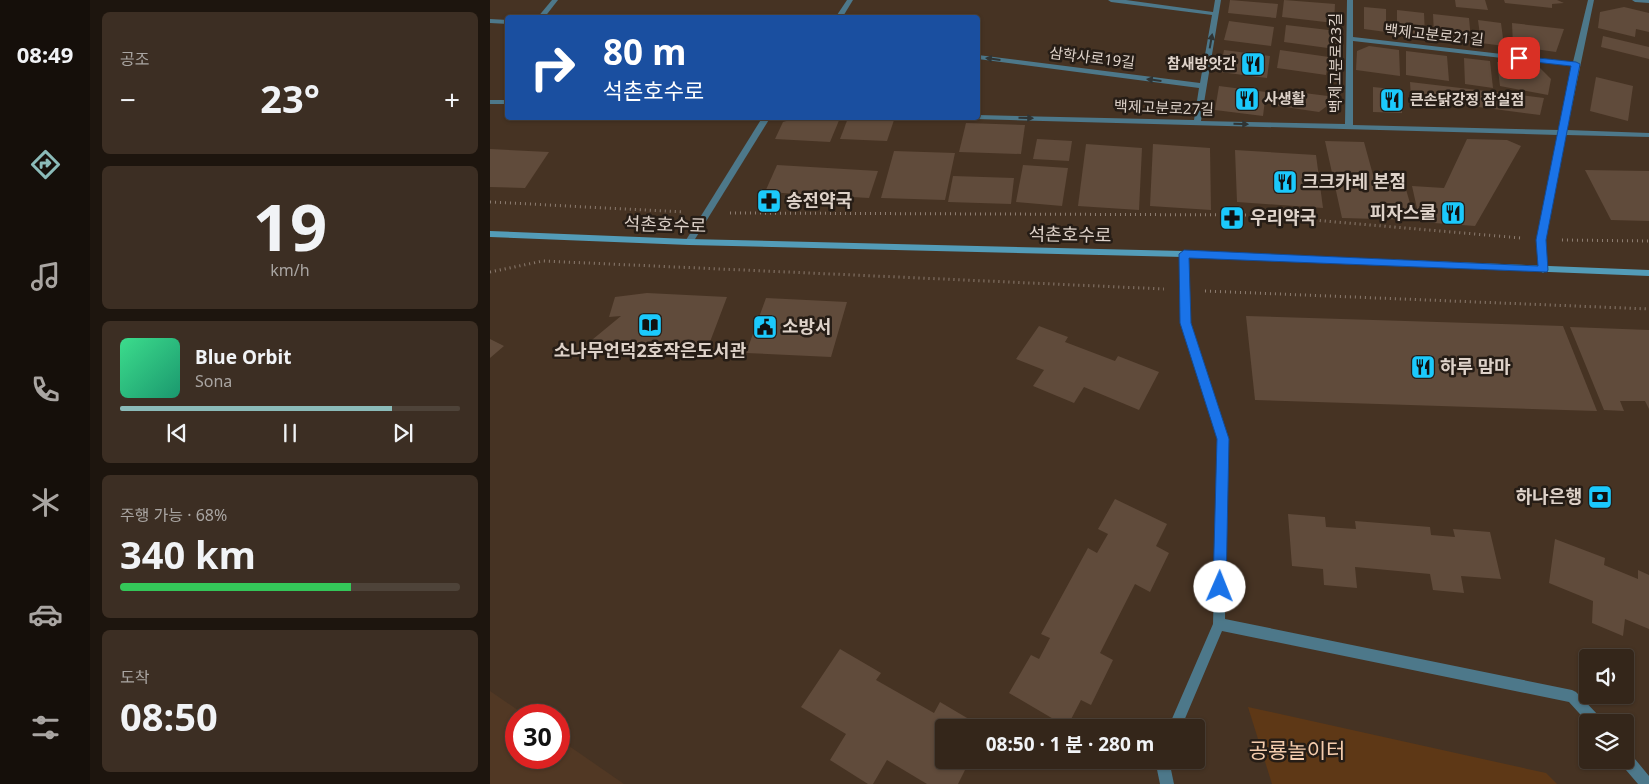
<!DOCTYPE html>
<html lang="ko">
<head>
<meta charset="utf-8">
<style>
	:root { --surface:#34261a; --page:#3c2e23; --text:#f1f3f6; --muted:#a9a5a2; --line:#4e4339; --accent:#8bbbb9 }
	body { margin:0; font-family:"Noto Sans","Noto Sans KR",sans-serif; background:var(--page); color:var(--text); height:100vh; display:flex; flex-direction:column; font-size:19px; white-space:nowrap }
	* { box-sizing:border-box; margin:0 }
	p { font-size:16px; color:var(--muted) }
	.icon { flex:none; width:28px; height:28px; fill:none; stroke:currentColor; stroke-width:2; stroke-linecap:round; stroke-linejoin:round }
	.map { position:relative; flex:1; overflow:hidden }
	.drawer { display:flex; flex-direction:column; gap:12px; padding:12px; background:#1d150e; width:400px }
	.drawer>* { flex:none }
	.top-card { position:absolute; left:15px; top:15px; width:475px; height:105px; border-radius:5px; box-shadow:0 1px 4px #0004,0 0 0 1px var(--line); background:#1a4fa0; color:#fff; overflow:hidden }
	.tools { position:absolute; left:1089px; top:649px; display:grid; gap:10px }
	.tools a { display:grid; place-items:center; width:55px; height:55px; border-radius:5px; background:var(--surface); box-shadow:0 1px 4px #0004,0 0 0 1px var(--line); font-size:25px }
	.speed { position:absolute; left:15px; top:704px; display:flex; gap:10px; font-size:25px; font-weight:700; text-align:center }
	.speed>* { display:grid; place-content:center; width:65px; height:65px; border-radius:50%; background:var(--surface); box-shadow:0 1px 4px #0004,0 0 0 1px var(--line); line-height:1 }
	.speed .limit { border:8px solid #d22; background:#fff; color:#111 }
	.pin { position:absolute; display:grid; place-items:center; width:42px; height:42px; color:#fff; margin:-21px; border-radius:10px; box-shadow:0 2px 8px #0006 }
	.me { position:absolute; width:55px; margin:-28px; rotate:1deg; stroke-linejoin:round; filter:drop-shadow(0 0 4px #0008) }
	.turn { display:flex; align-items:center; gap:18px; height:105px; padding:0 15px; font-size:22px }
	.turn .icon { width:65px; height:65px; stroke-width:2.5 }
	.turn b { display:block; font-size:35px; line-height:42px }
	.big { font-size:38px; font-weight:700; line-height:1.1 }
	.drawer .tile { flex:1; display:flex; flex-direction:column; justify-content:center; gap:8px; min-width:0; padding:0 18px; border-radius:8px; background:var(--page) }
	.drawer .dial { align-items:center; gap:0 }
	.dial b { font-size:65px; line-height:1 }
	.song { display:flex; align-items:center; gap:15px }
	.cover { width:60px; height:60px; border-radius:8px; background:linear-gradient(135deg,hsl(150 70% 55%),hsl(160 70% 35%)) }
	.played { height:5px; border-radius:2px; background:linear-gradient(90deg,var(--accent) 80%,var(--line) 80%) }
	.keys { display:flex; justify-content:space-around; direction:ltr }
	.heat { display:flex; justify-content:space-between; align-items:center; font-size:28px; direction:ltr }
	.charge { height:8px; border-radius:4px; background:linear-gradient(90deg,#34c759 68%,var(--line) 0) }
	.trip { position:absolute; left:445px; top:719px; width:270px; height:50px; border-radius:5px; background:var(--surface); box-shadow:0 1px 4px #0004,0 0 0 1px var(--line); font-weight:700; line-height:50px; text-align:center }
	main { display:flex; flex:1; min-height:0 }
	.dock { display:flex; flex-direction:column; width:90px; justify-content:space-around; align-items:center; background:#150f0a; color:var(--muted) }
	.dock .icon { width:35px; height:35px }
	.dock .selected { color:var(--accent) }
	.dock b { font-size:22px; color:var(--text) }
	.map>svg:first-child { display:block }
</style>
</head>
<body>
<main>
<nav class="dock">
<b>08:49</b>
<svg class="icon selected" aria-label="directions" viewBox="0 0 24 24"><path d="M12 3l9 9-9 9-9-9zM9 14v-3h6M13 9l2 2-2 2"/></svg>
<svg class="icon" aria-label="music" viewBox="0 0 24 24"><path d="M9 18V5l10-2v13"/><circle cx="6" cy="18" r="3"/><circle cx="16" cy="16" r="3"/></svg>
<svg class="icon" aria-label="phone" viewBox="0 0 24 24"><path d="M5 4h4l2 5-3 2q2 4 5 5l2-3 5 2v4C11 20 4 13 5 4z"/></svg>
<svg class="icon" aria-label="climate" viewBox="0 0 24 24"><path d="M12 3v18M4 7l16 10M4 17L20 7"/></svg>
<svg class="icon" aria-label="car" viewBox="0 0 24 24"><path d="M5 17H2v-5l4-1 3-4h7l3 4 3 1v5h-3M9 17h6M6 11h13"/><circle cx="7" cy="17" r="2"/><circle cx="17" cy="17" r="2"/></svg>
<svg class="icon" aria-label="filters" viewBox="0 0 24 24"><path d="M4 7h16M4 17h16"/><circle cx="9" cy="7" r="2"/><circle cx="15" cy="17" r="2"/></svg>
</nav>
<section class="drawer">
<div class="tile"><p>공조</p>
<div class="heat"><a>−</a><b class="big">23°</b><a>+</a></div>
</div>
<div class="tile dial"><b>19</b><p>km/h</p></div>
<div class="tile">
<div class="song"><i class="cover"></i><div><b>Blue Orbit</b><p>Sona</p></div></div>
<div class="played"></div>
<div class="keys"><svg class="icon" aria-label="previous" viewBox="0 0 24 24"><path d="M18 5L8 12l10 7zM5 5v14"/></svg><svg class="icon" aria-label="pause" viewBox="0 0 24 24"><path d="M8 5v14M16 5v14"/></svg><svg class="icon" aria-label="next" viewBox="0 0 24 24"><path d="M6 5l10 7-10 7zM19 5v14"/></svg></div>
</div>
<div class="tile"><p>주행 가능 · 68%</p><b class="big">340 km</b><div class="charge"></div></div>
<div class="tile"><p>도착</p><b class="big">08:50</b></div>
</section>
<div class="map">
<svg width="1159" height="784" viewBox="0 0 1159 784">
	<rect width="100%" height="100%" fill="#463323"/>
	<path fill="#513824" d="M 0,691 L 35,715 L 26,715 L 26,758 L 69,758 L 69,739 L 134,784 L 0,784 Z"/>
	<path fill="#5e3816" d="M 758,707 L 1056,773 L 1067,784 L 782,784 Z"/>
	<g fill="#604b3b">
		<path d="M 740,0 L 788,4 L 786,18 L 738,13 Z"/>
		<path d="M 794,0 L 845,4 L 844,23 L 792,17 Z"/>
		<path d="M 965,0 L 995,0 L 998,10 L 966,7 Z"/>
		<path d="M 1014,0 L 1067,0 L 1074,3 L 1062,4 L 1062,8 L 1015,3 Z"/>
		<path d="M 874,7 L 896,9 L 896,32 L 874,29 Z"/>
		<path d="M 1134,7 L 1159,13 L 1159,32 L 1146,29 L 1145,37 L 1108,28 L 1110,12 Z"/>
		<path d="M 907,10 L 934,13 L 935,36 L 907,32 Z"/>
		<path d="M 943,14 L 979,18 L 981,40 L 944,35 Z"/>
		<path d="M 988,20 L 1011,23 L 1014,46 L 991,43 Z"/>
		<path d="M 739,21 L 784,27 L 781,46 L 734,40 Z"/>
		<path d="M 1022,23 L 1074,29 L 1066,52 L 1023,46 Z"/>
		<path d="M 796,25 L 847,31 L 845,49 L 794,42 Z"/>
		<path d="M 1113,36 L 1159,47 L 1159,59 L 1111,47 Z"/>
		<path d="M 879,46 L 909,50 L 910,76 L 866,70 L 867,51 Z"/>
		<path d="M 734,50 L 780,56 L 777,78 L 730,72 Z"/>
		<path d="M 790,50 L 839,57 L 836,75 L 787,68 Z"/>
		<path d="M 916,51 L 957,56 L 959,81 L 916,75 Z"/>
		<path d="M 974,58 L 1000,61 L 1003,88 L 975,84 Z"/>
		<path d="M 1007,62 L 1049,67 L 1061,79 L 1058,95 L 1010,86 Z"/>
		<path d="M 1106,77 L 1143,86 L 1138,121 L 1100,111 Z"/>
		<path d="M 920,82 L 1054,98 L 1050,115 L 921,98 Z"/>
		<path d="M 729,86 L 776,92 L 773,116 L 725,110 Z"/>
		<path d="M 883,87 L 913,90 L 912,113 L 883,112 Z"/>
		<path d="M 790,90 L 838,96 L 837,106 L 829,112 L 788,106 Z"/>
		<path d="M 306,118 L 350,118 L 340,142 L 285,139 L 293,122 Z"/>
		<path d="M 358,118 L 404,120 L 397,141 L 350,139 Z"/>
		<path d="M 476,123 L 535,125 L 531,154 L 469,152 Z"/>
		<path d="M 547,139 L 582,141 L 579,161 L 543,159 Z"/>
		<path d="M 977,139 L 1017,140 L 1031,146 L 985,226 L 930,222 L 922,186 L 954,188 Z"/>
		<path d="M 835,141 L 874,142 L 883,175 L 912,176 L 925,220 L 852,218 Z"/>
		<path d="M 596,144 L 652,148 L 649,210 L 588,206 Z"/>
		<path d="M 663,144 L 720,148 L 721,210 L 660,206 Z"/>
		<path d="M 0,149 L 59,152 L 35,188 L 0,187 Z"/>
		<path d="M 745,150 L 826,155 L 833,208 L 747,202 Z"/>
		<path d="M 404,151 L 465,153 L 455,200 L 391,198 Z"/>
		<path d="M 287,165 L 388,171 L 379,198 L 275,192 Z"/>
		<path d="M 533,165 L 578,168 L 572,206 L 526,202 Z"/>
		<path d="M 1095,170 L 1159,171 L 1159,221 L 1121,220 Z"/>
		<path d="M 463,176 L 524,178 L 521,204 L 458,202 Z"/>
		<path d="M 157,293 L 237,297 L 215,355 L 91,349 L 131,316 L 119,317 L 125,297 Z"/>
		<path d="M 276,298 L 357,302 L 341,357 L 256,353 Z"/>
		<path d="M 756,316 L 1073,326 L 1107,411 L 765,400 Z"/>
		<path d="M 549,326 L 578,337 L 575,342 L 625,361 L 628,356 L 669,372 L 649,410 L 594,387 L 584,403 L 543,386 L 554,370 L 526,359 Z"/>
		<path d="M 1080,327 L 1159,330 L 1159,409 L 1155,401 L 1130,401 L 1134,411 L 1114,410 Z"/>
		<path d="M 0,339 L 14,346 L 0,358 Z"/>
		<path d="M 625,499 L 677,524 L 666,546 L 679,553 L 660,592 L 645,584 L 610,653 L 623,660 L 601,705 L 591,700 L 577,727 L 519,693 L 541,655 L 549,659 L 560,638 L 551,634 L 598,548 L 607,553 L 618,534 L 608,529 Z"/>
		<path d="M 798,514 L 835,517 L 836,527 L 866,529 L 865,521 L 940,527 L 941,535 L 965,537 L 963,529 L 1000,532 L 1011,579 L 971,576 L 974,593 L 943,590 L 940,574 L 865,567 L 867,588 L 834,585 L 833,569 L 802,566 Z"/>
		<path d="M 1065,539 L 1115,558 L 1114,565 L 1148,579 L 1148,570 L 1159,575 L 1159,629 L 1135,619 L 1133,636 L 1102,623 L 1103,601 L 1059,583 Z"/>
		<path d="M 350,649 L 391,673 L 386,680 L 444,713 L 450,702 L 494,728 L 454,728 L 454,760 L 480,760 L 468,784 L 437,784 L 397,760 L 383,784 L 378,784 L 340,760 L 356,734 L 311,707 Z"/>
	</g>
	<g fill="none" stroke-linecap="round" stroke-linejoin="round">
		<g stroke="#8c7c70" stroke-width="3" stroke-dasharray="1 4" stroke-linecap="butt">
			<path d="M 0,202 L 194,212"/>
			<path d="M 240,213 L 765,215 L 1031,238"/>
			<path d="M 1072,240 L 1159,241"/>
			<path d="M 0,272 L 53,261 L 674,289"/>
			<path d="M 715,291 L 1159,309"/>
		</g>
		<g fill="#4d788a" fill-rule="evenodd">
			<path d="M 62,0 L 68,0 L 54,18 L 47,18 Z"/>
			<path d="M 357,0 L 363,0 L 352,18 L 345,18 Z"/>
			<path d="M 618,0 L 636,0 L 723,12 L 725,0 L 731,0 L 711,121 L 855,124 L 857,0 L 863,0 L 863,37 L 1083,62 L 1098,0 L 1104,0 L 1077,130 L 1159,133 L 1159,137 L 1076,135 L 1055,240 L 1057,270 L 1053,273 L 1049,270 L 1047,240 L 1068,135 L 485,119 L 485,118 L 488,118 L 488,115 L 704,120 L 709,88 L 488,59 L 488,55 L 710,83 L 722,15 L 621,2 ZM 863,41 L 1082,66 L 1069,130 L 863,125 Z"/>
			<path d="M 1142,0 L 1159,0 L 1159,3 L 1145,2 Z"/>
			<path d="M 0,19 L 18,20 L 18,24 L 0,23 Z"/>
			<rect x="0" y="100" width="18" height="4"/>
			<path d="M 272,118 L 280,118 L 202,244 L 196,244 L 195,242 L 196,240 Z"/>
			<path d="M 693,251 L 697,254 L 701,323 L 738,439 L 735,619 L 1082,690 L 1086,692 L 1110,717 L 1111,722 L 1098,723 L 1079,702 L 732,631 L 691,728 L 678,728 L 723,624 L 728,439 L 691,323 L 689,254 Z"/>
			<path d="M 1135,751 L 1140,753 L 1159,776 L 1159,784 L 1148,784 L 1130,763 L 1129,760 L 1135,760 Z"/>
			<path d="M 665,760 L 679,760 L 684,784 L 670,784 Z"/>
		</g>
		<path fill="#539cb8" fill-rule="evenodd" d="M 0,231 L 199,239 L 693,251 L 1159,270 L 1159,276 L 693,257 L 199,245 L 0,237 Z"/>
	</g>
	<defs><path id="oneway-solid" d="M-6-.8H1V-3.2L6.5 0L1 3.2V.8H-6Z" transform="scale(1.25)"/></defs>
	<g fill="#303433">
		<use href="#oneway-solid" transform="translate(721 41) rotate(-80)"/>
		<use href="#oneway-solid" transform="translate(503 59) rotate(-173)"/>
		<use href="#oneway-solid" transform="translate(664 80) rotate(-173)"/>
		<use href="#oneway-solid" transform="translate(536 118) rotate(2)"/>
		<use href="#oneway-solid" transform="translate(751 124) rotate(1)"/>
	</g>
	<path fill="#1a73e8" stroke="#114b97" d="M 1029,56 L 1086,62 L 1090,64 L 1056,240 L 1058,270 L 1057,272 L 699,258 L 701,323 L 739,439 L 736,587 L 734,592 L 730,593 L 725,592 L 723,587 L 727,439 L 690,323 L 689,254 L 694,250 L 1048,266 L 1046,240 L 1081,66 L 1026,60 L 1025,58 Z"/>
	<defs>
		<symbol id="restaurant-square" viewBox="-11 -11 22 22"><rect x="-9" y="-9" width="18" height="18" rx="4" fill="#1bc9fc" stroke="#261d16"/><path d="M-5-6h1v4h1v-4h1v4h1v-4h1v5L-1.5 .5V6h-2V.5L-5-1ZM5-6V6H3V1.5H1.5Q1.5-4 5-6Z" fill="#111"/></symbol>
		<symbol id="pharmacy-square" viewBox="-11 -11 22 22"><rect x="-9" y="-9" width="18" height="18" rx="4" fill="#1bc9fc" stroke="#261d16"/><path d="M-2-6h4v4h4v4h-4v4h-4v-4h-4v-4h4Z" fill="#111"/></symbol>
		<symbol id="library-square" viewBox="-11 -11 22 22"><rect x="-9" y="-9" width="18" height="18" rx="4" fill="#1bc9fc" stroke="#261d16"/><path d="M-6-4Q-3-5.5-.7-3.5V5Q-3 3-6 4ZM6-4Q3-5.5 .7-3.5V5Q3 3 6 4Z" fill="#111"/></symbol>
		<symbol id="civic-square" viewBox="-11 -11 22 22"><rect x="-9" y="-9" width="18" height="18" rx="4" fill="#1bc9fc" stroke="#261d16"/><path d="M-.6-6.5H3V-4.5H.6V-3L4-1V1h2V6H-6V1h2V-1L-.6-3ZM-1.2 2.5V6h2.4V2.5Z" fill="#111"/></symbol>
		<symbol id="bank-square" viewBox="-11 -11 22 22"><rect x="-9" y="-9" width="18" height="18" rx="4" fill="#1bc9fc" stroke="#261d16"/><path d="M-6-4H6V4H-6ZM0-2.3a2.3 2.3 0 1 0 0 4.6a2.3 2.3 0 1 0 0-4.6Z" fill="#111"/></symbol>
	</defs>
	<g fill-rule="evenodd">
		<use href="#restaurant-square" x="749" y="50" width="28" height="28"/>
		<use href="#restaurant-square" x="743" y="85" width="28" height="28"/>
		<use href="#restaurant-square" x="888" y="86" width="28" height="28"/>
		<use href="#restaurant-square" x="781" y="168" width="28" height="28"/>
		<use href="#pharmacy-square" x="265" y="187" width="28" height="28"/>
		<use href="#restaurant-square" x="949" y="199" width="28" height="28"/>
		<use href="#pharmacy-square" x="728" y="204" width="28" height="28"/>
		<use href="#library-square" x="146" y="311" width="28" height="28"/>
		<use href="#civic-square" x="261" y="313" width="28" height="28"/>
		<use href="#restaurant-square" x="919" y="353" width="28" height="28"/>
		<use href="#bank-square" x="1096" y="483" width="28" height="28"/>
	</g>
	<g text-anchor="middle" stroke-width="5" stroke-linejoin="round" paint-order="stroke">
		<g font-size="15" fill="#ded2c9" stroke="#261d16">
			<text transform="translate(944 35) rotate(6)" y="5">백제고분로21길</text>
			<text transform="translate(602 58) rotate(7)" y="5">삼학사로19길</text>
			<text transform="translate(846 63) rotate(-90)" y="5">백제고분로23길</text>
			<text transform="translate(674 108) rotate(2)" y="5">백제고분로27길</text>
		</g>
		<g font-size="15" font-weight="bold" fill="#ded2c9" stroke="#261d16" text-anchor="start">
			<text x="746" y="69" text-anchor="end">참새방앗간</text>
			<text x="774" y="104">사생활</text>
			<text x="920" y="105">큰손닭강정 잠실점</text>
		</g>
		<g font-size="18" font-weight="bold" fill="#ded2c9" stroke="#261d16" text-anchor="start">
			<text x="812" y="188">크크카레 본점</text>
			<text x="296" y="207">송전약국</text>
			<text x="946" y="219" text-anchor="end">피자스쿨</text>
			<text x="760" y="224">우리약국</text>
			<text x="292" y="333">소방서</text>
			<text x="160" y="357" text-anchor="middle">소나무언덕2호작은도서관</text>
			<text x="950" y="373">하루 맘마</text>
			<text x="1092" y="503" text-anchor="end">하나은행</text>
		</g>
		<g font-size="18" fill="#ded2c9" stroke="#261d16">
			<text transform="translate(175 225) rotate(2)" y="6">석촌호수로</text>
			<text transform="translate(580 235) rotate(1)" y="6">석촌호수로</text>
		</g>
		<g font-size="21" fill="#f4ccad" stroke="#261d16">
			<text x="807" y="758">공룡놀이터</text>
		</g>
	</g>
</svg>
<div class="tools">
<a><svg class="icon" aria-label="sound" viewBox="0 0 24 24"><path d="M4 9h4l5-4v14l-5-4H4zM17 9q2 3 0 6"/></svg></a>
<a><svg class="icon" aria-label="layers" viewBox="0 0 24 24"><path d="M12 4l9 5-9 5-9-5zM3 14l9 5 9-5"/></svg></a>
</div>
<div class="speed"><div class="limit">30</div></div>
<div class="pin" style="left:1029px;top:58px;background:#d93025"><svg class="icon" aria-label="arrive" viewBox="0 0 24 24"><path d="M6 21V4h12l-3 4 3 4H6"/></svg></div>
<svg class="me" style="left:730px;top:587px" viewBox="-20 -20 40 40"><circle r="19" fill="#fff"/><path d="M0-13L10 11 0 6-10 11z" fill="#1a73e8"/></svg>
<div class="trip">08:50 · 1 분 · 280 m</div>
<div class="top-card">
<div class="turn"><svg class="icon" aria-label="right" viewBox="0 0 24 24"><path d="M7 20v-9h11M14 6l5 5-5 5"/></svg><div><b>80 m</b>석촌호수로</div></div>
</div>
</div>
</main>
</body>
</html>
